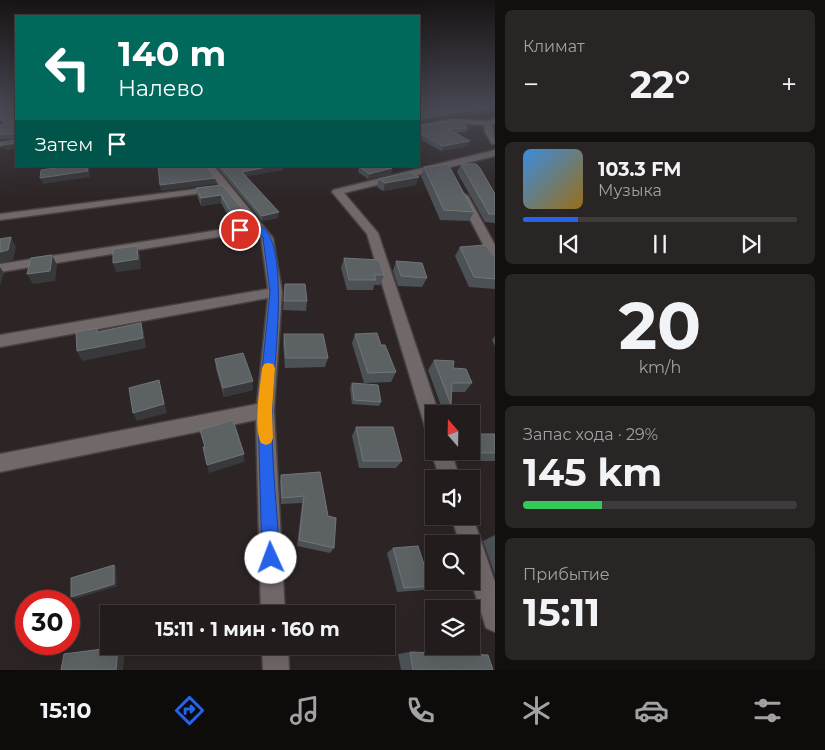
<!DOCTYPE html>
<html lang="ru">
<head>
<meta charset="utf-8">
<style>
	:root { --surface:#221c1c; --page:#2a2525; --text:#f1f3f6; --muted:#a2a1a3; --line:#3f3a3b; --accent:#2563eb }
	body { margin:0; font-family:Montserrat,sans-serif; background:var(--page); color:var(--text); height:100vh; display:flex; flex-direction:column; font-size:19px; white-space:nowrap }
	* { box-sizing:border-box; margin:0 }
	p { font-size:16px; color:var(--muted) }
	.icon { flex:none; width:28px; height:28px; fill:none; stroke:currentColor; stroke-width:2; stroke-linecap:round; stroke-linejoin:round }
	.map { position:relative; flex:1; overflow:hidden }
	.sheet { display:flex; flex-direction:column; gap:10px; padding:10px; background:#130f0f; width:330px }
	.sheet>* { flex:none }
	.banner { position:absolute; left:15px; top:15px; width:405px; height:152px; border-radius:0px; box-shadow:0 5px 20px #0002,0 0 0 1px var(--line); background:#00695c; color:#fff; overflow:hidden }
	.needle { width:32px; rotate:340deg }
	.buttons { position:absolute; left:425px; top:405px; display:grid; gap:10px }
	.buttons a { display:grid; place-items:center; width:55px; height:55px; border-radius:0px; background:var(--surface); box-shadow:0 5px 20px #0002,0 0 0 1px var(--line); font-size:25px }
	.speed { position:absolute; left:15px; top:590px; display:flex; gap:10px; font-size:25px; font-weight:700; text-align:center }
	.speed>* { display:grid; place-content:center; width:65px; height:65px; border-radius:50%; background:var(--surface); box-shadow:0 5px 20px #0002,0 0 0 1px var(--line); line-height:1 }
	.speed .limit { border:8px solid #d22; background:#fff; color:#111 }
	.pin { position:absolute; display:grid; place-items:center; width:42px; height:42px; color:#fff; margin:-21px; border:2px solid #fff; border-radius:50%; box-shadow:0 1px 5px #0007 }
	.me { position:absolute; width:55px; margin:-28px; rotate:358deg; stroke-linejoin:round; filter:drop-shadow(0 0 4px #0008) }
	.turn { display:flex; align-items:center; gap:18px; height:105px; padding:0 20px; font-size:22px }
	.turn .icon { width:65px; height:65px; stroke-width:2.5 }
	.turn b { display:block; font-size:35px; line-height:42px }
	.then { display:flex; align-items:center; height:48px; padding:0 20px; background:#0003; gap:10px; font-size:19px }
	.big { font-size:38px; font-weight:700; line-height:1.1 }
	.sheet .card { flex:1; display:flex; flex-direction:column; justify-content:center; gap:8px; min-width:0; padding:0 18px; border-radius:8px; background:var(--page) }
	.sheet .dial { align-items:center; gap:0 }
	.dial b { font-size:65px; line-height:1 }
	.song { display:flex; align-items:center; gap:15px }
	.cover { width:60px; height:60px; border-radius:8px; background:linear-gradient(135deg,hsl(210 70% 55%),hsl(40 70% 35%)) }
	.played { height:5px; border-radius:2px; background:linear-gradient(90deg,var(--accent) 20%,var(--line) 20%) }
	.keys { display:flex; justify-content:space-around; direction:ltr }
	.heat { display:flex; justify-content:space-between; align-items:center; font-size:28px; direction:ltr }
	.charge { height:8px; border-radius:4px; background:linear-gradient(90deg,#34c759 29%,var(--line) 0) }
	.trip { position:absolute; left:100px; top:605px; width:295px; height:50px; border-radius:0px; background:var(--surface); box-shadow:0 5px 20px #0002,0 0 0 1px var(--line); font-weight:700; line-height:50px; text-align:center }
	.tab-bar { display:flex; height:80px; justify-content:space-around; align-items:center; background:#0e0b0b; color:var(--muted) }
	.tab-bar .icon { width:35px; height:35px }
	.tab-bar .active { color:var(--accent) }
	.tab-bar b { font-size:22px; color:var(--text) }
	main { display:flex; flex:1; min-height:0 }
	.map>svg:first-child { display:block }
</style>
</head>
<body>
<main>
<div class="map">
<svg width="495" height="670" viewBox="0 0 495 670">
	<rect width="100%" height="100%" fill="#2d2525"/>
	<g fill="none" stroke-linecap="round" stroke-linejoin="round">
		<defs>
			<g id="minor">
				<path d="M 0,104 L 16,104 L 16,106 L 0,107 Z"/>
				<path d="M 490,104 L 495,104 L 495,108 Z"/>
				<path d="M 495,118 L 495,123 L 492,124 L 495,144 L 492,144 L 485,132 L 484,125 L 451,123 L 419,129 L 419,125 L 451,119 L 487,121 Z"/>
				<path d="M 16,140 L 16,144 L 0,146 L 0,142 Z"/>
				<path d="M 495,150 L 495,156 L 344,193 L 378,233 L 439,414 L 434,414 L 434,435 L 428,433 L 425,427 L 367,234 L 332,192 L 333,190 Z"/>
				<path d="M 205,166 L 214,166 L 273,238 L 282,292 L 274,410 L 285,614 L 261,614 L 256,420 L 0,472 L 0,454 L 257,404 L 268,298 L 0,347 L 0,335 L 268,289 L 261,238 L 255,231 L 0,272 L 0,264 L 251,225 L 222,188 L 217,191 L 0,220 L 0,214 L 220,186 Z"/>
				<path d="M 463,193 L 468,196 L 495,245 L 495,260 L 489,256 L 458,196 Z"/>
				<path d="M 434,446 L 434,451 L 451,451 L 460,479 L 440,479 L 431,451 Z"/>
				<path d="M 471,512 L 495,582 L 495,632 L 486,628 L 471,581 L 471,544 L 460,544 L 451,516 L 471,516 Z"/>
				<path d="M 262,646 L 288,646 L 289,670 L 263,670 Z"/>
			</g>
		</defs>
		<use href="#minor" stroke="#484141" stroke-width="3"/>
		<use href="#minor" fill="#716869" fill-rule="evenodd"/>
	</g>
	<g fill="#4b5155">
		<path d="M 15,105 L 16,148 L 6,150 L 3,145 L 15,140 L 15,139 L 0,139 L 0,126 L 3,123 L 0,120 L 0,108 Z"/>
		<path d="M 421,126 L 468,128 L 466,132 L 456,133 L 468,146 L 441,151 L 422,140 Z"/>
		<path d="M 461,164 L 495,194 L 495,223 L 485,222 L 457,172 Z"/>
		<path d="M 216,166 L 283,166 L 283,170 L 246,176 L 278,218 L 262,221 Z"/>
		<path d="M 356,166 L 382,166 L 383,169 L 392,168 L 391,174 L 368,179 L 358,172 L 359,168 Z"/>
		<path d="M 424,167 L 474,212 L 469,221 L 440,220 L 421,176 Z"/>
		<path d="M 379,179 L 416,185 L 383,191 L 377,187 Z"/>
		<path d="M 222,185 L 248,224 L 234,226 L 221,203 L 201,206 L 197,195 L 196,188 Z"/>
		<path d="M 460,247 L 495,257 L 495,289 L 469,287 L 455,256 Z"/>
		<path d="M 344,258 L 384,275 L 380,285 L 374,285 L 373,290 L 347,290 L 341,268 Z"/>
		<path d="M 396,261 L 427,278 L 422,287 L 398,286 L 393,271 Z"/>
		<path d="M 285,284 L 307,301 L 306,311 L 283,310 Z"/>
		<path d="M 284,334 L 328,358 L 325,367 L 285,368 L 283,344 Z"/>
		<path d="M 355,334 L 381,345 L 396,372 L 391,382 L 364,383 L 352,343 Z"/>
		<path d="M 495,336 L 495,346 L 492,340 Z"/>
		<path d="M 215,359 L 253,390 L 224,397 L 216,369 Z"/>
		<path d="M 434,360 L 453,368 L 472,383 L 465,392 L 452,392 L 451,405 L 444,414 L 428,370 Z"/>
		<path d="M 352,383 L 381,402 L 379,406 L 352,404 L 350,388 Z"/>
		<path d="M 356,427 L 402,461 L 396,468 L 359,468 L 352,436 Z"/>
		<path d="M 495,434 L 495,461 L 456,461 L 452,451 L 471,451 Z"/>
		<path d="M 320,472 L 334,548 L 330,553 L 297,546 L 302,503 L 281,504 L 280,482 L 281,475 Z"/>
		<path d="M 495,535 L 495,575 L 483,541 Z"/>
		<path d="M 393,548 L 431,586 L 423,590 L 397,592 L 387,553 Z"/>
		<path d="M 410,652 L 493,670 L 401,670 L 398,654 Z"/>
	</g>
	<g fill="#38393b">
		<path d="M 492,109 L 490,113 L 451,117 L 419,124 L 419,119 L 452,113 Z"/>
		<path d="M 423,135 L 422,140 L 419,140 L 419,136 Z"/>
		<path d="M 470,141 L 468,146 L 441,151 L 443,146 Z"/>
		<path d="M 16,143 L 16,148 L 6,150 L 3,145 Z"/>
		<path d="M 87,166 L 89,166 L 90,177 L 43,184 L 40,178 Z"/>
		<path d="M 272,166 L 283,166 L 283,170 L 242,177 L 242,172 Z"/>
		<path d="M 392,168 L 391,174 L 368,179 L 369,174 Z"/>
		<path d="M 419,177 L 416,185 L 383,191 L 385,183 Z"/>
		<path d="M 215,178 L 216,184 L 161,191 L 160,185 Z"/>
		<path d="M 221,195 L 221,203 L 201,206 L 201,198 Z"/>
		<path d="M 279,212 L 278,218 L 262,221 L 262,216 Z"/>
		<path d="M 248,216 L 248,224 L 234,226 L 234,218 Z"/>
		<path d="M 11,237 L 16,247 L 13,260 L 0,263 L 0,252 Z"/>
		<path d="M 137,246 L 140,255 L 141,269 L 116,272 L 113,263 Z"/>
		<path d="M 52,255 L 57,265 L 55,281 L 33,284 L 27,274 Z"/>
		<path d="M 0,267 L 4,273 L 0,286 Z"/>
		<path d="M 141,323 L 144,332 L 146,348 L 82,361 L 77,351 Z"/>
		<path d="M 159,380 L 167,413 L 137,421 L 133,413 Z"/>
		<path d="M 253,381 L 253,390 L 224,397 L 223,388 Z"/>
		<path d="M 244,454 L 244,462 L 209,473 L 207,465 Z"/>
		<path d="M 114,565 L 116,567 L 117,586 L 75,599 L 71,597 Z"/>
		<path d="M 118,647 L 125,648 L 123,670 L 116,670 Z"/>
	</g>
	<g fill="#5c6164" stroke="#727578">
		<path d="M 15,104 L 16,104 L 16,143 L 3,145 L 4,142 L 15,140 L 15,134 L 0,134 L 0,126 L 4,122 L 0,118 L 0,108 Z"/>
		<path d="M 419,104 L 481,104 L 492,109 L 452,113 L 419,119 L 419,122 Z"/>
		<path d="M 457,120 L 468,128 L 448,129 L 470,141 L 443,146 L 423,135 L 419,136 L 419,124 L 421,126 Z"/>
		<path d="M 448,164 L 474,212 L 444,210 L 424,167 Z"/>
		<path d="M 461,164 L 476,164 L 480,168 L 495,194 L 495,214 L 489,214 Z"/>
		<path d="M 68,166 L 87,166 L 88,171 L 40,178 L 41,170 Z"/>
		<path d="M 158,166 L 207,166 L 215,178 L 160,185 Z"/>
		<path d="M 220,166 L 272,166 L 242,172 L 279,212 L 262,216 Z"/>
		<path d="M 362,166 L 382,166 L 383,169 L 392,168 L 369,174 L 360,167 Z"/>
		<path d="M 410,172 L 419,177 L 385,183 L 379,179 Z"/>
		<path d="M 222,185 L 248,216 L 234,218 L 221,195 L 201,198 L 196,188 Z"/>
		<path d="M 11,237 L 8,250 L 0,252 L 0,239 Z"/>
		<path d="M 485,245 L 495,257 L 495,279 L 474,277 L 460,247 Z"/>
		<path d="M 137,246 L 138,259 L 113,263 L 113,249 Z"/>
		<path d="M 52,255 L 50,271 L 27,274 L 31,258 Z"/>
		<path d="M 344,258 L 379,260 L 384,275 L 374,275 L 376,280 L 349,280 Z"/>
		<path d="M 396,261 L 422,263 L 427,278 L 401,276 Z"/>
		<path d="M 285,284 L 305,284 L 307,301 L 284,301 Z"/>
		<path d="M 141,323 L 143,338 L 77,351 L 76,332 L 97,328 L 97,332 Z"/>
		<path d="M 377,333 L 381,345 L 385,345 L 396,372 L 368,373 L 355,334 Z"/>
		<path d="M 284,334 L 323,334 L 328,358 L 286,358 Z"/>
		<path d="M 243,353 L 253,381 L 223,388 L 215,359 Z"/>
		<path d="M 434,360 L 454,361 L 453,368 L 466,369 L 472,383 L 452,383 L 451,405 Z"/>
		<path d="M 159,380 L 164,404 L 133,413 L 129,388 Z"/>
		<path d="M 352,383 L 378,385 L 381,402 L 354,400 Z"/>
		<path d="M 233,420 L 244,454 L 207,465 L 203,447 L 205,447 L 200,430 Z"/>
		<path d="M 356,427 L 393,427 L 402,461 L 363,461 Z"/>
		<path d="M 471,434 L 495,434 L 495,453 L 464,453 L 463,451 L 471,451 Z"/>
		<path d="M 320,472 L 328,516 L 336,518 L 334,548 L 299,540 L 304,496 L 282,498 L 281,475 Z"/>
		<path d="M 418,546 L 431,586 L 404,588 L 393,548 Z"/>
		<path d="M 114,565 L 114,584 L 71,597 L 71,578 Z"/>
		<path d="M 118,647 L 116,670 L 61,670 L 64,654 Z"/>
		<path d="M 410,652 L 488,655 L 493,670 L 413,670 Z"/>
	</g>
	<linearGradient id="sky" x2="0" y2="1"><stop stop-color="#191414"/><stop offset="0.53" stop-color="#464651"/><stop offset="1" stop-color="#464651" stop-opacity="0"/></linearGradient>
	<rect width="495" height="198" fill="url(#sky)"/>
	<path fill="#2563eb" stroke="#184099" d="M 259,225 C 293,238 272,377 272,409 C 271,459 277,509 280,558 L 277,564 L 271,567 L 265,564 L 262,558 L 258,410 L 270,292 L 263,238 L 257,230 L 240,233 L 236,230 Z"/>
	<path fill="#f59e0b" d="M 268,363 L 273,364 L 275,368 L 272,410 L 273,438 L 271,443 L 266,445 L 261,443 C 253,425 260,388 262,368 L 264,364 Z"/>
</svg>
<div class="buttons">
<a><svg class="needle" viewBox="-14 -14 28 28"><path d="M0-13l5 13h-10z" fill="#e53935"/><path d="M0 13l5-13h-10z" fill="#a2a1a3"/></svg></a>
<a><svg class="icon" aria-label="sound" viewBox="0 0 24 24"><path d="M4 9h4l5-4v14l-5-4H4zM17 9q2 3 0 6"/></svg></a>
<a><svg class="icon" aria-label="search" viewBox="0 0 24 24"><circle cx="10" cy="10" r="6"/><path d="M15 15l6 6"/></svg></a>
<a><svg class="icon" aria-label="layers" viewBox="0 0 24 24"><path d="M12 4l9 5-9 5-9-5zM3 14l9 5 9-5"/></svg></a>
</div>
<div class="speed"><div class="limit">30</div></div>
<div class="pin" style="left:240px;top:230px;background:#d93025"><svg class="icon" aria-label="arrive" viewBox="0 0 24 24"><path d="M6 21V4h12l-3 4 3 4H6"/></svg></div>
<svg class="me" style="left:271px;top:558px" viewBox="-20 -20 40 40"><circle r="19" fill="#fff"/><path d="M0-13L10 11 0 6-10 11z" fill="#2563eb"/></svg>
<div class="trip">15:11 · 1 мин · 160 m</div>
<div class="banner">
<div class="turn"><svg class="icon" aria-label="left" viewBox="0 0 24 24"><path d="M17 20v-9H6M10 6l-5 5 5 5"/></svg><div><b>140 m</b>Налево</div></div>
<div class="then">Затем<svg class="icon" aria-label="arrive" viewBox="0 0 24 24"><path d="M6 21V4h12l-3 4 3 4H6"/></svg></div>
</div>
</div>
<section class="sheet">
<div class="card"><p>Климат</p>
<div class="heat"><a>−</a><b class="big">22°</b><a>+</a></div>
</div>
<div class="card">
<div class="song"><i class="cover"></i><div><b>103.3 FM</b><p>Музыка</p></div></div>
<div class="played"></div>
<div class="keys"><svg class="icon" aria-label="previous" viewBox="0 0 24 24"><path d="M18 5L8 12l10 7zM5 5v14"/></svg><svg class="icon" aria-label="pause" viewBox="0 0 24 24"><path d="M8 5v14M16 5v14"/></svg><svg class="icon" aria-label="next" viewBox="0 0 24 24"><path d="M6 5l10 7-10 7zM19 5v14"/></svg></div>
</div>
<div class="card dial"><b>20</b><p>km/h</p></div>
<div class="card"><p>Запас хода · 29%</p><b class="big">145 km</b><div class="charge"></div></div>
<div class="card"><p>Прибытие</p><b class="big">15:11</b></div>
</section>
</main>
<nav class="tab-bar">
<b>15:10</b>
<svg class="icon active" aria-label="directions" viewBox="0 0 24 24"><path d="M12 3l9 9-9 9-9-9zM9 14v-3h6M13 9l2 2-2 2"/></svg>
<svg class="icon" aria-label="music" viewBox="0 0 24 24"><path d="M9 18V5l10-2v13"/><circle cx="6" cy="18" r="3"/><circle cx="16" cy="16" r="3"/></svg>
<svg class="icon" aria-label="phone" viewBox="0 0 24 24"><path d="M5 4h4l2 5-3 2q2 4 5 5l2-3 5 2v4C11 20 4 13 5 4z"/></svg>
<svg class="icon" aria-label="climate" viewBox="0 0 24 24"><path d="M12 3v18M4 7l16 10M4 17L20 7"/></svg>
<svg class="icon" aria-label="car" viewBox="0 0 24 24"><path d="M5 17H2v-5l4-1 3-4h7l3 4 3 1v5h-3M9 17h6M6 11h13"/><circle cx="7" cy="17" r="2"/><circle cx="17" cy="17" r="2"/></svg>
<svg class="icon" aria-label="filters" viewBox="0 0 24 24"><path d="M4 7h16M4 17h16"/><circle cx="9" cy="7" r="2"/><circle cx="15" cy="17" r="2"/></svg>
</nav>
</body>
</html>
